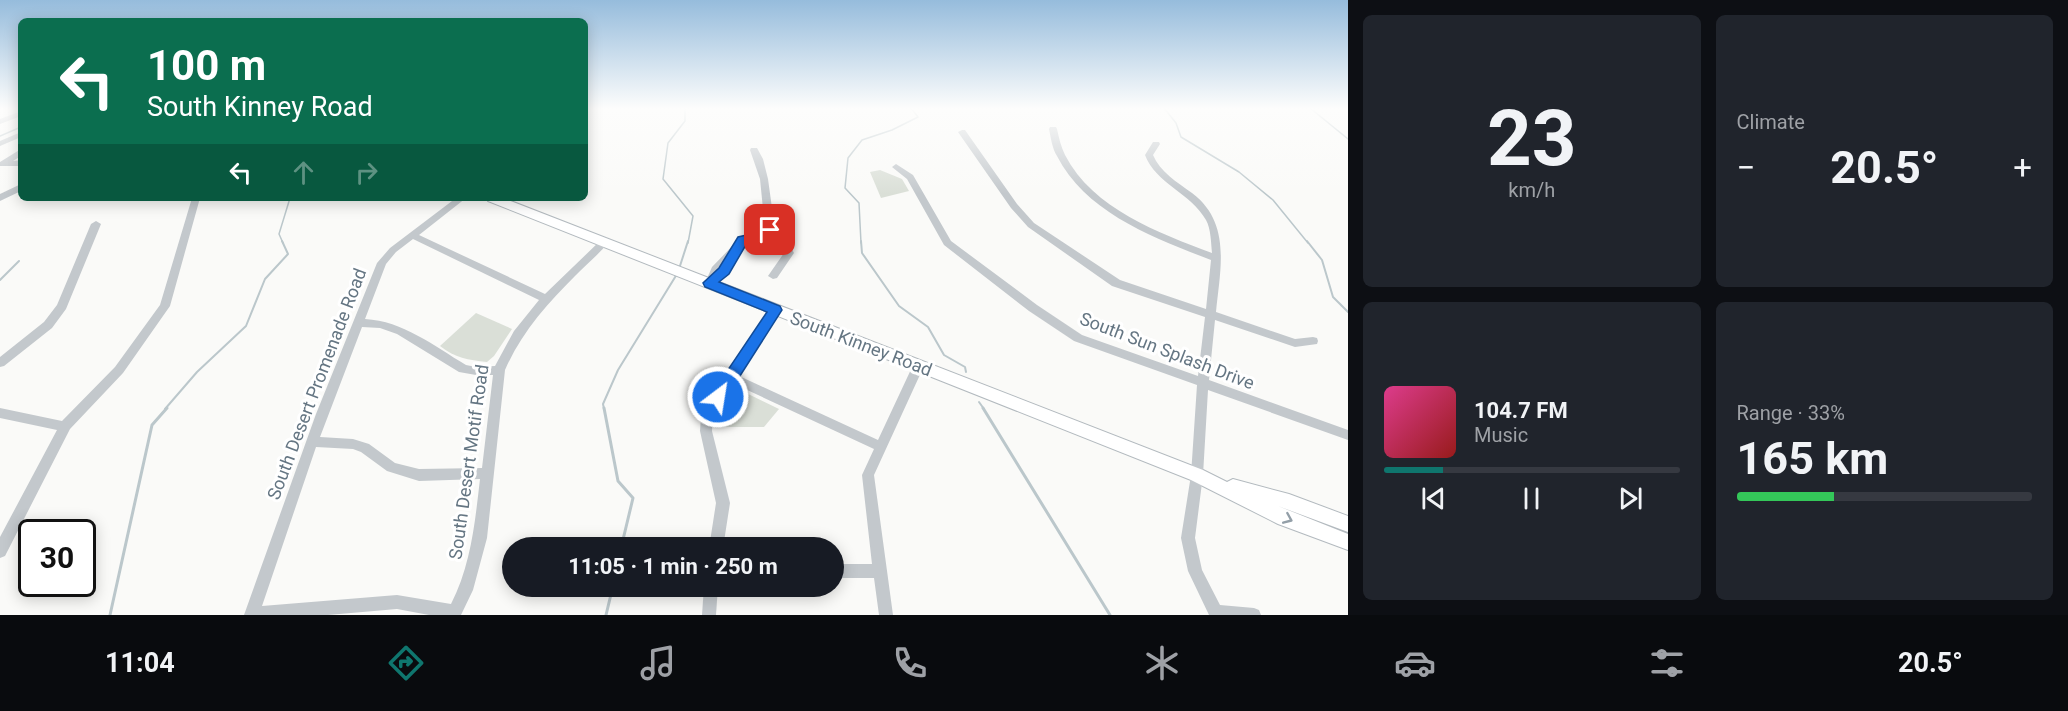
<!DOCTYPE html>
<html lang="en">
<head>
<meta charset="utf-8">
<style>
	:root { --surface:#171b24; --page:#20242c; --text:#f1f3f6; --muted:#9ea1a6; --line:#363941; --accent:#0f766e }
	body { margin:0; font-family:Roboto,sans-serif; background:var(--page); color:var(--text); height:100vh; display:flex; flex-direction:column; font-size:22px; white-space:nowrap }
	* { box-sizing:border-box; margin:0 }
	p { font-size:20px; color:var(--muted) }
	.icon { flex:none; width:33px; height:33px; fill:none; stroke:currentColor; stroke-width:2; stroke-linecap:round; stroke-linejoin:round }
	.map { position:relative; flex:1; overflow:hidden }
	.panel { display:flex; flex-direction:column; gap:15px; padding:15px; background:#0d0f14; width:720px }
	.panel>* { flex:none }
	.guide { position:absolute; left:18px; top:18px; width:570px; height:183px; border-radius:9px; box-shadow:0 3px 15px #0003; background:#0b6e4f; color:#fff; overflow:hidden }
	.speed { position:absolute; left:18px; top:519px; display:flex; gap:12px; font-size:30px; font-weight:700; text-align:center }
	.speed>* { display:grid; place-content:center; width:78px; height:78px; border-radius:50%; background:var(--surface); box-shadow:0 3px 15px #0003; line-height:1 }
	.speed .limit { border:3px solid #111; border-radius:9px; background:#fff; color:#111 }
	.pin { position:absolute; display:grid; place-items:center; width:51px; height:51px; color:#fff; margin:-26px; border-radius:12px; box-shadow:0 3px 9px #0006 }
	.me { position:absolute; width:66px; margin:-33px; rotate:31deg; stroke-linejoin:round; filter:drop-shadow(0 0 4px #0008) }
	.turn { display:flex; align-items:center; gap:21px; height:126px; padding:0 30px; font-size:27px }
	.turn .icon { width:78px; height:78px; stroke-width:2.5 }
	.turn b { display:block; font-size:42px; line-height:51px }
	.lanes { display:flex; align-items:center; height:57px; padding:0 30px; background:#0003; justify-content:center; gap:30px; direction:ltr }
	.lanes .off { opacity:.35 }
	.big { font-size:45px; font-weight:700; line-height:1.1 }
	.panel .card { flex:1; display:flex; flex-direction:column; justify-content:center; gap:9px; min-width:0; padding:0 21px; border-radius:9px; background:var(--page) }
	.panel .dial { align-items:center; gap:0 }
	.dial b { font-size:78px; line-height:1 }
	.song { display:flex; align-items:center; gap:18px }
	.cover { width:72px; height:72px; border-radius:9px; background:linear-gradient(135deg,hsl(330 70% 55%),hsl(0 70% 35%)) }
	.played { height:6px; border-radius:3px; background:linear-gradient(90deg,var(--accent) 20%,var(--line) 20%) }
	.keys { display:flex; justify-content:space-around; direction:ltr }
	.heat { display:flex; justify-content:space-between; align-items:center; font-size:33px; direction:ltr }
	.charge { height:9px; border-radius:4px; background:linear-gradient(90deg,#34c759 33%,var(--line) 0) }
	.panel .tiles { flex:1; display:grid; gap:15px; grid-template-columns:repeat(2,1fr) }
	.trip { position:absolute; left:502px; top:537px; width:342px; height:60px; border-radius:30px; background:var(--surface); box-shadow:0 3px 15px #0003; font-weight:700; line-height:60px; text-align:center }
	.tabs { display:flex; height:96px; justify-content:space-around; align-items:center; background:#090b0e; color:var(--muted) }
	.tabs .icon { width:42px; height:42px }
	.tabs .active { color:var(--accent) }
	.tabs b { font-size:27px; color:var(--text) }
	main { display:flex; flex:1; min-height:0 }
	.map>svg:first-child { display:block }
</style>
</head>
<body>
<main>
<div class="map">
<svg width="1348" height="615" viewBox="0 0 1348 615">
	<rect width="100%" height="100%" fill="#fafaf8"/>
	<g fill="#dadfd7">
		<path d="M 880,170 L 902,179 L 909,191 L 881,198 L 870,172 Z"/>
		<path d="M 476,313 L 512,329 L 494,356 L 487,362 C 468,360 455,358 440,346 Z"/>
		<path d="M 740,390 L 779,409 L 764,427 L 718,427 L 720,410 L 731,392 Z"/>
	</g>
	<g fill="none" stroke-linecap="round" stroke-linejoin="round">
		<g stroke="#bbc7cb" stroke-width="1.5">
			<path d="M 685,108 L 685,121 L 668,143 L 663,179 L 693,216 L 688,243"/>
			<path d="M 1164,108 L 1176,123 L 1181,137 L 1239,172 L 1273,200 L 1308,243"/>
			<path d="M 1310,108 L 1348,139"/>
			<path d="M 0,136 L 21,127"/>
			<path d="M 283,243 L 279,234 L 290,198"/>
			<path d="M 861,243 L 859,203 L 845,188 L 848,158 L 862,140 L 892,130 L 918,117 L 911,108"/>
		</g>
		<g stroke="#bbc7cb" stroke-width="2">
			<path d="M 861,241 L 862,253 L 899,306 L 928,327 L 944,355 L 965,367 L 966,372"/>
			<path d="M 1307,241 L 1322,260 L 1333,297 L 1348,312"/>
			<path d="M 679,269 L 688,241"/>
			<path d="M 0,280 L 19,261"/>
			<path d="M 979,402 L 984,409"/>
			<path d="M 165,409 L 197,372 L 246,326 L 265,279 L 288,254 L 282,241"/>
			<path d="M 604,409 L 603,404 L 618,370 L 677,274"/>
		</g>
		<g stroke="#bbc7cb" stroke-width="3">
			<path d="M 604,408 L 618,481 L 633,498 L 621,548"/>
			<path d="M 983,408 L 1110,615"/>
			<path d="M 110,615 L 152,425 L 167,408"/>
			<path d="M 606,615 L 613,586"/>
		</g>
		<defs>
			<path id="secondary" d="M 486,198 L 503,198 L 1203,470 L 1227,482 L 1233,479 L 1289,494 L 1348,516 L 1348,532 L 1278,506 L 1348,534 L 1348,550 L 1278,524 L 1191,480 L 488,201 Z"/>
		</defs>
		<use href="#secondary" stroke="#b3babf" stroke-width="2"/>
		<g fill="#c3c8cc" fill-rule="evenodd">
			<path d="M 21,111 L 21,116 L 0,124 L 0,119 Z"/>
			<path d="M 1050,127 L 1056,127 L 1057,129 C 1059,138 1061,147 1065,155 C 1093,209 1159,233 1212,253 C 1211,243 1211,229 1206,220 C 1191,193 1156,184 1145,155 L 1153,142 L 1159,142 L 1160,144 L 1153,155 C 1160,172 1177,182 1192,193 C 1232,223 1220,270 1216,312 L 1295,339 L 1313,337 L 1317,338 L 1318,341 L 1317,344 L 1295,347 L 1215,320 L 1209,380 L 1348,430 L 1348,440 L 1208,390 L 1203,475 L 1195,538 L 1202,570 L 1220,605 L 1254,608 L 1259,610 L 1261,615 L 1209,615 L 1188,571 L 1181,538 L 1191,475 L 1197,385 L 1074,341 L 1029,311 L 944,245 L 907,179 L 892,167 L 896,164 L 913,175 L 951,241 L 1037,305 L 1082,335 L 1198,376 L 1205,317 L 1112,286 L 1028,227 L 1011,208 L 958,132 L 962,130 L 965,130 L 1017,204 L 1034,223 L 1120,280 L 1206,309 L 1211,260 C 1154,238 1086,213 1057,156 C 1052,148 1051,138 1049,129 Z"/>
			<path d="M 21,132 L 21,137 L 0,146 L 0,141 Z"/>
			<path d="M 751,148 L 757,148 L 763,159 L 768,179 L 775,230 L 771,234 L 788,242 L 794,253 L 777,278 L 773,279 L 768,276 L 784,253 L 781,246 C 776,244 769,239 763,238 C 742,236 722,269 714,286 L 706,286 L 705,283 L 712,267 L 740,238 L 761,233 L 765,229 L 760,179 L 750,150 Z"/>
			<path d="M 21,149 L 21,156 L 13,161 L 21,160 L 21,166 L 0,166 L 0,162 Z"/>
			<path d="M 21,184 L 21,191 L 0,201 L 0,194 Z"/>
			<path d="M 192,198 L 200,198 L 170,306 L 123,373 L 70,429 L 5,556 L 0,558 L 0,537 L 57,430 L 0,418 L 0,408 L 62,421 L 115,367 L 160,305 Z"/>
			<path d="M 456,198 L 466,198 L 419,235 L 545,294 L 601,240 L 604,239 L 609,242 C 599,254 586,265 575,276 C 547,304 521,333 505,370 L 487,538 L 473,590 L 461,615 L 429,615 L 397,609 L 328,615 L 244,615 L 316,414 L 377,263 L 390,248 ZM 413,239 L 539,300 L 514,331 L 495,366 L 476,367 L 466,365 C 434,346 403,321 365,319 L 386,264 L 396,252 ZM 362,327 L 380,328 L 397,334 L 459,372 L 476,375 L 493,375 L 482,468 L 419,469 L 395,463 L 369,444 L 353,439 L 320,437 ZM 316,447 L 353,449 L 361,452 L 387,471 L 419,481 L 480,479 C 475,522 471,565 451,604 L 397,595 L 262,606 Z"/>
			<path d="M 96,221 L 101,224 L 66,309 L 52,328 L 4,366 L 0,367 L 0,357 L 44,322 L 57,305 L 91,224 Z"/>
			<path d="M 775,306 L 780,310 L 737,375 L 878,440 L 914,363 L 922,363 L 924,366 L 874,475 L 893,615 L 879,615 L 874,578 L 834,578 L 834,564 L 872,564 L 862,475 L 874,449 L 732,383 L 713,417 L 712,431 L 730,503 L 723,548 L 709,548 L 716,503 L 700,431 L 701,416 L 726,374 L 771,307 Z"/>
			<path d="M 704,586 L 718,586 L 716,615 L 702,615 Z"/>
		</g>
		<use href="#secondary" fill="#fff" fill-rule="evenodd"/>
	</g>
	<defs><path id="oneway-chevron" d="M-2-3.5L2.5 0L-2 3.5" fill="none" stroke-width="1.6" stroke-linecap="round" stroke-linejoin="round" transform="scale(1.5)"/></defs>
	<use stroke="#939fa8" href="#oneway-chevron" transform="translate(1288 519) rotate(23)"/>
	<linearGradient id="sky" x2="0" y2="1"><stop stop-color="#96bcdc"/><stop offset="0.56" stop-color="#fdfdfc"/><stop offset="1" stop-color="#fdfdfc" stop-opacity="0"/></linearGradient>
	<rect width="1348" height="194" fill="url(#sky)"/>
	<path fill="#1a73e8" stroke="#114b97" stroke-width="1.5" d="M 770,226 L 776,230 C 769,239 758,240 747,243 L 729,274 L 719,282 L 780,306 L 782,310 L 724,401 L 713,401 L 711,397 L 713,392 L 767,312 L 705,287 L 703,283 L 719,268 L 738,237 L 760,232 Z"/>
	<g text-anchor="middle" stroke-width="6" stroke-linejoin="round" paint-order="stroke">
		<g font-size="18" fill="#657683" stroke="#fff">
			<text transform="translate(861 344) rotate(21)" y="6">South Kinney Road</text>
			<text transform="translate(1167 351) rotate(21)" y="6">South Sun Splash Drive</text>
			<text transform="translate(317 384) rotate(-69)" y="6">South Desert Promenade Road</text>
			<text transform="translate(469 462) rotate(-82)" y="6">South Desert Motif Road</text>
		</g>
	</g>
</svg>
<div class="speed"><div class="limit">30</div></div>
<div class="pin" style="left:770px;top:230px;background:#d93025"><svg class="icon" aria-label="arrive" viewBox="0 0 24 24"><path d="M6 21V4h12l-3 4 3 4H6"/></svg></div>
<svg class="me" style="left:718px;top:397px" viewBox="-20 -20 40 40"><circle r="17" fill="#1a73e8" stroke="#fff" stroke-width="3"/><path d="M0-11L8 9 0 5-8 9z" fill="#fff"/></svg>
<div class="trip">11:05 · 1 min · 250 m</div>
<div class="guide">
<div class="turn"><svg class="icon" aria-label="left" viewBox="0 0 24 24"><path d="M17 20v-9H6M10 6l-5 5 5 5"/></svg><div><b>100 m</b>South Kinney Road</div></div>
<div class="lanes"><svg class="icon" aria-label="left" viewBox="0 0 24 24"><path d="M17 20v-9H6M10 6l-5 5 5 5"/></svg><svg class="icon off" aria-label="ahead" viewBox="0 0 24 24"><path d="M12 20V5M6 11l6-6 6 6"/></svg><svg class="icon off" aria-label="right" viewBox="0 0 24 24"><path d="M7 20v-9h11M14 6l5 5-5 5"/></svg></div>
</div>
</div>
<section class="panel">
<div class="tiles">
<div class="card dial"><b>23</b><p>km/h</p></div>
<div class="card"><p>Climate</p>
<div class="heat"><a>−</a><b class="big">20.5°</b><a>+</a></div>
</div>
<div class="card">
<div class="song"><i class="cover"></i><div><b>104.7 FM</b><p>Music</p></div></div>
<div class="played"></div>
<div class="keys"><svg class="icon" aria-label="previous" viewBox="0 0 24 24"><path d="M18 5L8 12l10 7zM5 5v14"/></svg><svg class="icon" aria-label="pause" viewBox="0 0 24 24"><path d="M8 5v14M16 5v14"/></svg><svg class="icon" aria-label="next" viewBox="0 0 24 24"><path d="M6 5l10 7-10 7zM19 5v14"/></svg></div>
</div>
<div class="card"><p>Range · 33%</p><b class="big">165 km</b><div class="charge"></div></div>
</div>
</section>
</main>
<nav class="tabs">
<b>11:04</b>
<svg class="icon active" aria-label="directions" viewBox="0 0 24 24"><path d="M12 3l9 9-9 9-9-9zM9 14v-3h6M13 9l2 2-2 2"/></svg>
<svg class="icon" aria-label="music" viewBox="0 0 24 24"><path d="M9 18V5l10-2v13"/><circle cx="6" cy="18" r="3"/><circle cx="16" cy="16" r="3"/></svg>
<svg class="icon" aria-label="phone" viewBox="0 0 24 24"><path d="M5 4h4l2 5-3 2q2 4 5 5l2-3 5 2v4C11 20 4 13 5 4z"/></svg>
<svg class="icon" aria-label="climate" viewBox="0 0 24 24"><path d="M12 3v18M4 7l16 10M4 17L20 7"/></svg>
<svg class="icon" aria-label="car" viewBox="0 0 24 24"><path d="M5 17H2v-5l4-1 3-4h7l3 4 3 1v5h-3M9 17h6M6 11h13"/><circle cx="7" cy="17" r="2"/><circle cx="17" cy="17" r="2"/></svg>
<svg class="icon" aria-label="filters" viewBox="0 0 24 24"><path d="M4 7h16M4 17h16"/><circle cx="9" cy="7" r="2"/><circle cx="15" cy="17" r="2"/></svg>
<b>20.5°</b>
</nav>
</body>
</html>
